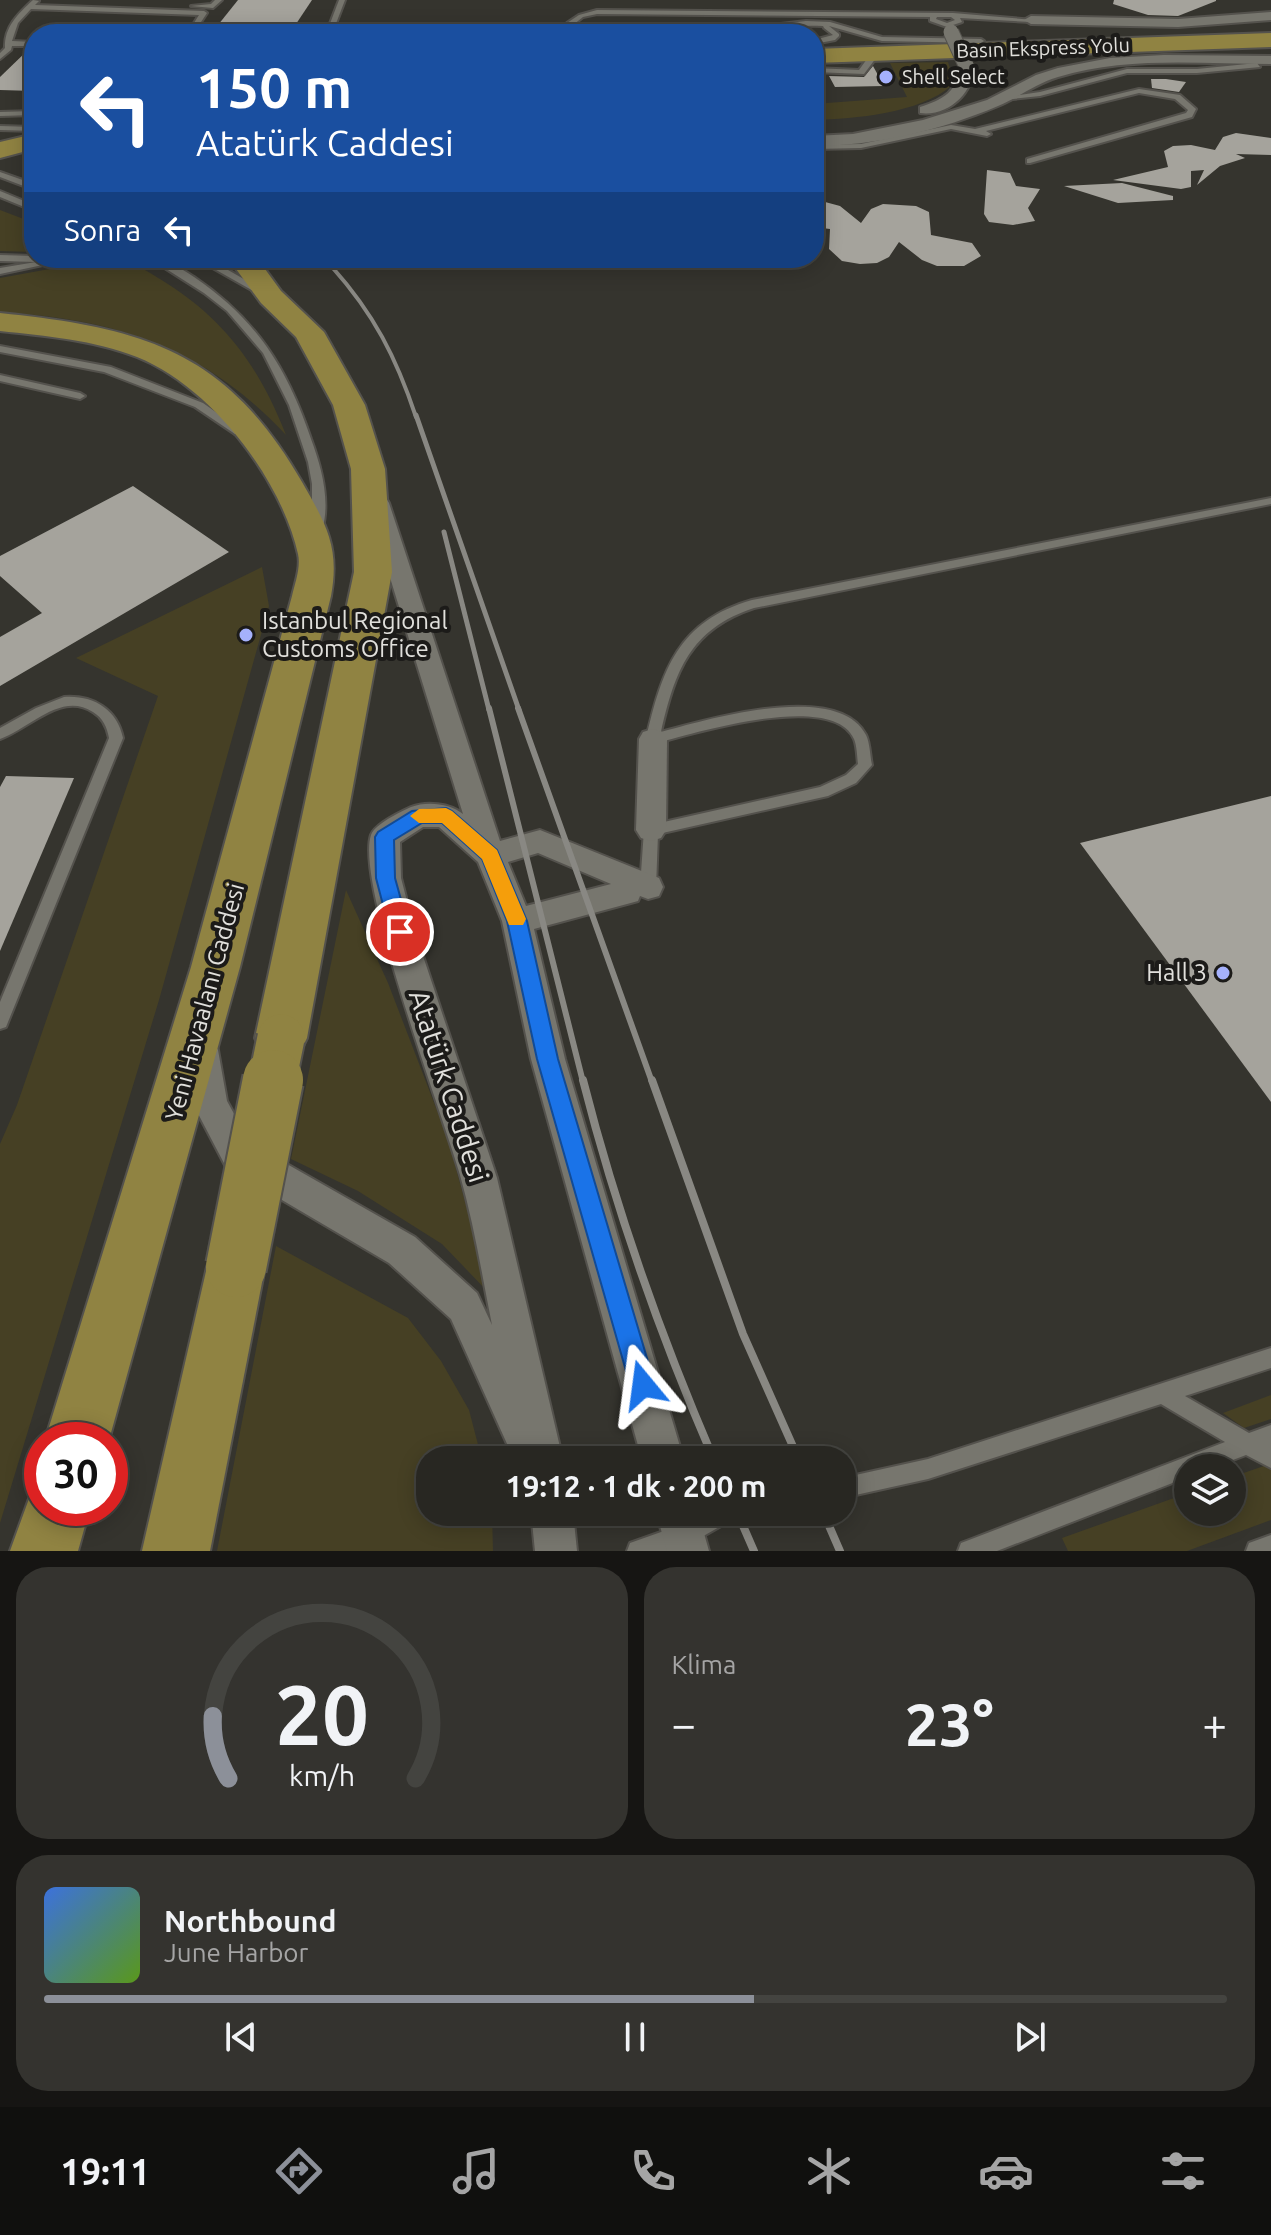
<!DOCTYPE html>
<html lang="tr">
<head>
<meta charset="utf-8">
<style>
	:root { --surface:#282722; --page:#34332f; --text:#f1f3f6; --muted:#a5a5a5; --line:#444440; --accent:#8c9099 }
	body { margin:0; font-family:Ubuntu,sans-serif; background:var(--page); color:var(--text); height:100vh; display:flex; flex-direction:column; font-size:30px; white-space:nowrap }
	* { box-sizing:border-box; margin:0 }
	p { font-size:26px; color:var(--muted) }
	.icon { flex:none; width:44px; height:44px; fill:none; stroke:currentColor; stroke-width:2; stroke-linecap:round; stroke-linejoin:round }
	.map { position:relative; height:1551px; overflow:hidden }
	.panel { display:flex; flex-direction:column; gap:16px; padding:16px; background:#161513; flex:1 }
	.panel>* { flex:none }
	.banner { position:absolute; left:24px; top:24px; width:800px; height:244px; border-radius:32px; box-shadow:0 4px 20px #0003,0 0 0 2px var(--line); background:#1a4fa0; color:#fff; overflow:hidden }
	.buttons { position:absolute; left:1174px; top:1454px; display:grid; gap:16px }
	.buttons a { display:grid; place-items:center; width:72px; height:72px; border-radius:50%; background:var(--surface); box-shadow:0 4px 20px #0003,0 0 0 2px var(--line); font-size:40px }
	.speed { position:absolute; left:24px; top:1422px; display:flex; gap:16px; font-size:40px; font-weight:700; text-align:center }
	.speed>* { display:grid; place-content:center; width:104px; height:104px; border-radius:50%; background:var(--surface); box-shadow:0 4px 20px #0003,0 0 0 2px var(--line); line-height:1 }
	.speed .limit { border:12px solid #d22; background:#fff; color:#111 }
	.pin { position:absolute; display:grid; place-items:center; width:68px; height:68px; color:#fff; margin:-34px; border:4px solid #fff; border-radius:50%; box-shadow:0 2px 8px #0007 }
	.me { position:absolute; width:88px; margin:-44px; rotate:344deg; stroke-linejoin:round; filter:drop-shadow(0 0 6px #0008) }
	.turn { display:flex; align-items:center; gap:28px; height:168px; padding:0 40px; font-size:36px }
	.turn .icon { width:104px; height:104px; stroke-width:2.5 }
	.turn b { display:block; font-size:56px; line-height:68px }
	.then { display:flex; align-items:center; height:76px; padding:0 40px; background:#0003; gap:16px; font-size:30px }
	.big { font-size:60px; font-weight:700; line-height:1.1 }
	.panel .card { flex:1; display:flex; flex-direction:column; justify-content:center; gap:12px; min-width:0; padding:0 28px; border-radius:32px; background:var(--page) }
	.panel .dial { align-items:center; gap:0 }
	.dial svg { height:208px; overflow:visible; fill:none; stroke:var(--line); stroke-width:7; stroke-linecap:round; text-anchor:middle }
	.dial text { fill:var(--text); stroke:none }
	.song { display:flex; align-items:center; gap:24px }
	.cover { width:96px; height:96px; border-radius:12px; background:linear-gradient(135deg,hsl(220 70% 55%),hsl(90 70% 35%)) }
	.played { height:8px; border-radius:4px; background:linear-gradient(90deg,var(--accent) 60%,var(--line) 60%) }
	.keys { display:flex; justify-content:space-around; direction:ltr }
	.heat { display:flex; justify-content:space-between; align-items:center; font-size:44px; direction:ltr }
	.panel .tiles { flex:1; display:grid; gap:16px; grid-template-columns:1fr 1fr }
	.card:last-child { grid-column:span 2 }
	.trip { position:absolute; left:416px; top:1446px; width:440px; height:80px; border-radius:32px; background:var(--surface); box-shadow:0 4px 20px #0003,0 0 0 2px var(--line); font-weight:700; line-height:80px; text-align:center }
	.tab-bar { display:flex; height:128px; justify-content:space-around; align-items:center; background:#10100e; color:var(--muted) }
	.tab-bar .icon { width:56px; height:56px }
	.tab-bar .selected { color:var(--accent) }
	.tab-bar b { font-size:36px; color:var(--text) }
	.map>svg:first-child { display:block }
</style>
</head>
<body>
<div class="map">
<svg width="1271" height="1551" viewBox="0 0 1271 1551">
	<rect width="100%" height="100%" fill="#35342e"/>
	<g fill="#464024">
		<path d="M 948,62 L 953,77 L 951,86 C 920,113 855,119 814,120 L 814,104 L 907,97 L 890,63 Z"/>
		<path d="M 0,210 L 34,223 L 34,252 L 0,251 Z"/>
		<path d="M 110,258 C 126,258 147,271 160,279 C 224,318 259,366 286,435 C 205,348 117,319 0,312 L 0,278 Z"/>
		<path d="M 262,567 L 269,606 L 159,1000 L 0,1523 L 0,1144 L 17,1105 L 158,696 L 76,658 Z"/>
		<path d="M 346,890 L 388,983 L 448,1139 L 490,1294 L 442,1244 L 358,1191 L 291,1159 Z"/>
		<path d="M 276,1246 L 408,1318 L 441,1361 L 469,1410 L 482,1460 L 430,1460 L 430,1512 L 492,1512 L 493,1551 L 217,1551 Z"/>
		<path d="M 1271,1395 L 1271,1419 L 1244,1428 L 1223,1413 Z"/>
		<path d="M 1264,1466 L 1271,1469 L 1271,1520 L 1187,1551 L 1068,1551 L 1062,1538 L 1188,1493 L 1188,1512 L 1232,1512 L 1232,1477 Z"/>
	</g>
	<g fill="#a5a39c">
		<path d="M 238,0 L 312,0 L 294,27 L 218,25 Z"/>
		<path d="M 1114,0 L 1216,0 L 1216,1 L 1178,16 L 1148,15 L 1113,4 Z"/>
		<path d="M 29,49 L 34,49 L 34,91 L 0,90 L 0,77 Z"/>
		<path d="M 873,66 L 884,86 L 835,87 L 829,76 L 864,77 Z"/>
		<path d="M 1151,79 L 1166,79 L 1186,82 L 1179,92 L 1152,88 Z"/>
		<path d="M 1236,133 L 1271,138 L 1271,155 L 1236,154 L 1245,158 L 1220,166 L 1197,185 L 1204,170 L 1191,171 L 1191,187 L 1181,189 L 1113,180 L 1168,167 L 1164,151 L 1173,146 L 1191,145 L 1215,150 L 1223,137 Z"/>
		<path d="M 987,170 L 1010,173 L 1016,186 L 1040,189 L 1028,208 L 1035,221 L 1013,225 L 989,222 L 984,214 Z"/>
		<path d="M 1122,183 L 1173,196 L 1173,200 L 1118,203 L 1064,186 Z"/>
		<path d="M 814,199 L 840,206 L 861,223 L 871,209 L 883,204 L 916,206 L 929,212 L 931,235 L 972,243 L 981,256 L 964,266 L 937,266 L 922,260 L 899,242 L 889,257 L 877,263 L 860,264 L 842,261 L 829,249 L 830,229 L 814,227 Z"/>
		<path d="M 133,486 L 229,552 L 0,686 L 0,637 L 42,613 L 0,576 L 0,556 Z"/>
		<path d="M 6,776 L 74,778 L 0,951 L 0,787 Z"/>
		<path d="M 1271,796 L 1271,1102 L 1080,843 Z"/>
	</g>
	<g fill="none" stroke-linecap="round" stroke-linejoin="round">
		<defs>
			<g id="service">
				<path d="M 33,0 L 39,1 L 35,5 L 204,11 L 207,13 L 193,34 L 187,34 L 199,15 L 31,9 L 18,23 L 12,41 L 34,42 L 34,46 L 12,46 L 11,50 L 0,59 L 0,53 L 5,48 C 4,27 18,14 33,0 Z"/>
				<path d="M 215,0 L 222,0 L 213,8 L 191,6 L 211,4 Z"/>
				<path d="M 339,0 L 345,0 L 332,34 L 326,34 Z"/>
				<path d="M 597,10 L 953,13 L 1034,20 L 1031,22 L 960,18 L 962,22 L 947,27 L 930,21 L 930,17 L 597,14 L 583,17 L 573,25 L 576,34 L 570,34 L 567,23 L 579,15 ZM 937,17 L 951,17 L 955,20 L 947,23 L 936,19 Z"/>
				<path d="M 806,21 L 830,22 L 882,37 L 981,39 L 984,41 L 981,43 L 882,41 L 829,26 L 839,34 L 839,36 L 835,40 L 814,44 L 814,40 L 833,35 L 824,28 L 823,26 C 781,24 739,34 697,34 Z"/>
				<path d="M 872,52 L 879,54 L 864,74 L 814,72 L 814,68 L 859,70 Z"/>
				<path d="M 1257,63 L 1260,67 L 1197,73 L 1127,73 L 1040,96 L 1003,100 L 999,98 L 1040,92 L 1127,69 L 1197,69 Z"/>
				<path d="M 1139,89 L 1180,95 L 1196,109 L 1192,117 L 1030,163 L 1027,163 L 1027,159 L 1186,113 L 1188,110 L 1175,99 L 1139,93 L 986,131 L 991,134 L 987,136 L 951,129 L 861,148 L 814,149 L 814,145 L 861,144 L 951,125 L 975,129 Z"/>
				<path d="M 34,111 L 34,115 L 0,116 L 0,112 Z"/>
				<path d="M 0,126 L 34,127 L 34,131 L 0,130 Z"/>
				<path d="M 0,172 L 34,184 L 34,190 L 0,177 Z"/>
				<path d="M 0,191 L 34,205 L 34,211 L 0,197 Z"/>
				<path d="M 0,255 L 34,256 L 41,259 L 37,262 L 56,258 L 76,258 L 0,274 L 0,268 L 36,262 L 0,261 Z"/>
				<path d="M 149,258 C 166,258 180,268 194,277 C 257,320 287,368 311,439 C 321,466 331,501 322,530 L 318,531 L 312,527 L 312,484 L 308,462 L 289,405 L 263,353 L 227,311 L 204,293 Z"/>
				<path d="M 195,258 L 207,258 L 265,291 L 257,293 Z"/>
				<path d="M 387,258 L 397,258 L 401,264 L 393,266 Z"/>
				<path d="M 0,346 L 111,367 L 203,403 L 244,432 L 243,434 L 235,434 L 195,407 L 104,372 L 0,352 Z"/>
				<path d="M 0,375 L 80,393 L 85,396 L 80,399 L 0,381 Z"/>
				<path d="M 1271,498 L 1271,504 L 754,608 C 690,629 675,671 661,732 C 706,720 838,680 866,735 C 870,743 870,756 872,765 L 856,783 L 828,796 L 658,834 L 656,887 L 653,891 L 648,893 L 643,891 L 640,887 L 644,830 L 646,826 L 820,787 L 846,775 L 858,764 C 857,756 857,746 854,739 C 832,690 692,734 653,744 L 648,742 L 646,739 C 662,670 678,621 752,600 Z"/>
				<path d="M 64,697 C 93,695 117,709 123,738 L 8,1022 L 6,1027 L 0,1029 L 0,1002 L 109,738 C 107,727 103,718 93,712 C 61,691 29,729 0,739 L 0,728 L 36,708 Z"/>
				<path d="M 1271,1348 L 1271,1368 L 1185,1396 L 1249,1433 L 1271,1425 L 1271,1468 L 1246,1455 L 1212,1468 L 1188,1468 L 1188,1477 L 997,1551 L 958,1551 L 961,1543 L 969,1540 L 1225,1442 L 1161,1404 L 928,1479 L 842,1498 L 842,1478 L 928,1459 Z"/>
				<path d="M 704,1512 L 748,1512 L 744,1519 L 721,1526 L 691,1543 L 668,1551 L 627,1551 L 630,1543 L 678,1526 Z"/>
				<path d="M 1271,1535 L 1271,1551 L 1246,1551 L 1249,1543 Z"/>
			</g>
			<g id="minor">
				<path d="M 1271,12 L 1271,20 L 1178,27 L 1031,24 L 1024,20 L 1031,16 L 1178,19 Z"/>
				<path d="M 1164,55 L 1271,56 L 1271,64 C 1201,64 1126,56 1058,77 C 1037,83 1019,97 998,106 C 942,130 874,146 814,146 L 814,136 L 853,134 L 923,120 L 987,100 L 1036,75 L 1058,68 L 1110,58 Z"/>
				<path d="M 966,61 L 973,65 C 975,93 947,117 920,113 L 920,107 C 942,100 960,91 959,65 Z"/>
				<path d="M 378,496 L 386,498 L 389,503 L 500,841 L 540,830 L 659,878 L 663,887 L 659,896 L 648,899 L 640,896 L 638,901 L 627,904 L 534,929 L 565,1059 L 684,1460 L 642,1460 L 531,1059 L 502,921 L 478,862 L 439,827 L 423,827 L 400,842 L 401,878 L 415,932 L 497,1178 L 563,1460 L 521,1460 L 512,1455 L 451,1319 L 389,1263 L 226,1167 L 193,1104 L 184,1050 L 189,1040 L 201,1035 L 213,1040 L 218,1050 L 227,1101 L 250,1143 L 415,1237 L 477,1293 L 492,1325 C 482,1275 474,1224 460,1175 C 443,1115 355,882 371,835 C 375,824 400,812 411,807 C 426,801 450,803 463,814 L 367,503 L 370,498 ZM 538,853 L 611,884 L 526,906 L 508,862 Z"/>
				<path d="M 653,729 L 663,732 L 667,739 L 666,830 L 661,838 L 651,841 L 641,838 L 636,830 L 639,739 L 643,732 Z"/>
				<path d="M 531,1512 L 573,1512 L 577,1551 L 535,1551 Z"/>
				<path d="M 656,1512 L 698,1512 L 709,1551 L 667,1551 Z"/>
			</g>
			<g id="primary">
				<path d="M 1271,33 L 1271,47 L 814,63 L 814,49 Z"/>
				<path d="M 34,134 L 34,149 L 0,158 L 0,142 Z"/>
				<path d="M 228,258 L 257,258 L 281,291 L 324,332 L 365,405 L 385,469 L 392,572 L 307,1038 L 299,1054 L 281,1061 L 263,1054 L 255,1038 L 354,572 L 351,469 L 333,405 L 296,337 L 261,303 Z"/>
				<path d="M 0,313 C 143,328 226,350 302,482 C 326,524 340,547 331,596 L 240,967 L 109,1440 L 45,1440 L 191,967 L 292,596 C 295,583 301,567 298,554 C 281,478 210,386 137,357 C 94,340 46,336 0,331 Z"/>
				<path d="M 236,1238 L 257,1246 L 265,1267 L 210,1551 L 142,1551 L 207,1267 L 215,1246 Z"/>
				<path d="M 42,1481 L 42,1508 L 90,1508 L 78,1551 L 10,1551 L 34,1485 Z"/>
			</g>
		</defs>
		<use href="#service" stroke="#54524d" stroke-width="4"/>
		<use href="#minor" stroke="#54524d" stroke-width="4"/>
		<use href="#primary" stroke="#54524d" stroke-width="4"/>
		<use href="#service" fill="#77766e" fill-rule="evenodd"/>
		<use href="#minor" fill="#77766e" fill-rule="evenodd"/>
		<use href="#primary" fill="#908342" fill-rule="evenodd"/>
		<path stroke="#898883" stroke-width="4" d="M 332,267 C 374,314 396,357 416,417"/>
		<g stroke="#898883" stroke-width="5">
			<path d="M 416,415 L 519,710"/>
			<path d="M 444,532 L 489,710"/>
		</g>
		<g stroke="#898883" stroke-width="6">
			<path d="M 489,708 L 583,1082"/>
			<path d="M 518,708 L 652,1082"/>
		</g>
		<g stroke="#898883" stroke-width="8">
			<path d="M 583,1080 C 616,1210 661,1337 714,1460"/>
			<path d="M 652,1080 L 743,1334 L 799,1460"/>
			<path d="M 737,1512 L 754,1551"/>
			<path d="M 823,1512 L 840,1551"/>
		</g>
		<defs>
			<path id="minor-bridge" d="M 951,32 L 966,65"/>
			<path id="primary-bridge-far1" d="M 272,1082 L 281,1038"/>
			<path id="primary-bridge" d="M 236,1267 L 273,1080"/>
		</defs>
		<use href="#minor-bridge" stroke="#54524d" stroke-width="17" stroke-linecap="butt"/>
		<use href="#primary-bridge-far1" stroke="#54524d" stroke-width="51" stroke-linecap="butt"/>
		<use href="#primary-bridge" stroke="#54524d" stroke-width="64" stroke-linecap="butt"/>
		<use href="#minor-bridge" stroke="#77766e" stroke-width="15"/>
		<use href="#primary-bridge-far1" stroke="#908342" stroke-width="47"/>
		<use href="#primary-bridge" stroke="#908342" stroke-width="60"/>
	</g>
	<path fill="#1a73e8" stroke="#114b97" stroke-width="2" d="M 446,808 L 452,811 L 497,850 L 527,921 L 558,1059 L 655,1385 L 652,1394 L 643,1397 L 633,1394 L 630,1385 L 537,1059 L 507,921 L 482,859 L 442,823 L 422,823 L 394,840 L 395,878 L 410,932 L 407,938 L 400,940 L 393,938 L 390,932 L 376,878 L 375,837 L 378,832 L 412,811 Z"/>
	<path fill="#f59e0b" d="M 446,808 L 452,811 L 497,850 L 526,919 L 523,925 L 509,925 L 482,859 L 442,823 L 419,823 L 410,816 L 419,809 Z"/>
	<g fill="#a5b1fc" stroke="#1c1b19" stroke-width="3">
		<circle cx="886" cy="77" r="8"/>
		<circle cx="246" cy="635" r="8"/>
		<circle cx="1223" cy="973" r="8"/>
	</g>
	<g text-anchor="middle" stroke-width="8" stroke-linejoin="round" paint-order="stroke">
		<g font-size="20" fill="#e1e0dc" stroke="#1c1b19">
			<text transform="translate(1043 48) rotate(-2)" y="7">Basın Ekspress Yolu</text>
		</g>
		<g font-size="20" fill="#e1e0dc" stroke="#1c1b19" text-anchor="start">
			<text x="902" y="84">Shell Select</text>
		</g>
		<g font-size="24" fill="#e1e0dc" stroke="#1c1b19" text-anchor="start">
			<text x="262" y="629">Istanbul Regional<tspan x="262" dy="28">Customs Office</tspan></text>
			<text x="1207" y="981" text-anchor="end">Hall 3</text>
		</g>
		<g font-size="24" fill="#e1e0dc" stroke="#1c1b19">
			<text transform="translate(205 1002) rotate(-75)" y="8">Yeni Havaalanı Caddesi</text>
		</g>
		<g font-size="28" fill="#e1e0dc" stroke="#1c1b19">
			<text transform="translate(449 1086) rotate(72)" y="10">Atatürk Caddesi</text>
		</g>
	</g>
</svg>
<div class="buttons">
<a><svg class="icon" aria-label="layers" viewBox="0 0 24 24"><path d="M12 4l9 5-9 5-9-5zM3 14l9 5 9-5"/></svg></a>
</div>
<div class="speed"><div class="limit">30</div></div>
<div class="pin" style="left:400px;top:932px;background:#d93025"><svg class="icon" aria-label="arrive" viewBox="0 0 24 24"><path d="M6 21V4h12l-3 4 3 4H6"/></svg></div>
<svg class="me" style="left:643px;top:1385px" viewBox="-20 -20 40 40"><path d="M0-17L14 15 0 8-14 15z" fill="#1a73e8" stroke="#fff" stroke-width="4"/></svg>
<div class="trip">19:12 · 1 dk · 200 m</div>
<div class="banner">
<div class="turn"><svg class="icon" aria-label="left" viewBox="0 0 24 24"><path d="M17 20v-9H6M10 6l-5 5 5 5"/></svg><div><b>150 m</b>Atatürk Caddesi</div></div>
<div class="then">Sonra<svg class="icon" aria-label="left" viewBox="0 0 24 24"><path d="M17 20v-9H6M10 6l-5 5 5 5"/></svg></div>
</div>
</div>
<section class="panel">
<div class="tiles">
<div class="card dial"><svg viewBox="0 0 100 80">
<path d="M14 69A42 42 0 1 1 86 69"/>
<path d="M14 69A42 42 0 0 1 8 45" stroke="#8c9099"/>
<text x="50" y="56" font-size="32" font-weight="700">20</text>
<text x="50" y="72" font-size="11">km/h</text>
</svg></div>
<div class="card"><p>Klima</p>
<div class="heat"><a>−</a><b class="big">23°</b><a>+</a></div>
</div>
<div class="card">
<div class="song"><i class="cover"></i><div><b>Northbound</b><p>June Harbor</p></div></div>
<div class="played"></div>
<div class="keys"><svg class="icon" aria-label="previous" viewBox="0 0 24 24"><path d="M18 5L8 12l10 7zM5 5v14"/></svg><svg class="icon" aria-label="pause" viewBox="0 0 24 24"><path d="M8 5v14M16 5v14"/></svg><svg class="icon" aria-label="next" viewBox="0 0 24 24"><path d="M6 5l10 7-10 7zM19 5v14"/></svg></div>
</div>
</div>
</section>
<nav class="tab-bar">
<b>19:11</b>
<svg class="icon selected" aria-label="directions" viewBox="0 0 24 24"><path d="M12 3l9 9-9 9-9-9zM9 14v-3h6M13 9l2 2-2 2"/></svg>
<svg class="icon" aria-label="music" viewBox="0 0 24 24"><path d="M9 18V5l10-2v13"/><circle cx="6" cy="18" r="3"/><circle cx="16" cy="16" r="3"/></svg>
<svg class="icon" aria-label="phone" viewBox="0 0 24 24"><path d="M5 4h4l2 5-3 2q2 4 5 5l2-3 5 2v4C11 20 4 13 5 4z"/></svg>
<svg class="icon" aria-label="climate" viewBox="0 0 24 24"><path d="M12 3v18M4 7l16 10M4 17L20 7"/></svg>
<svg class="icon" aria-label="car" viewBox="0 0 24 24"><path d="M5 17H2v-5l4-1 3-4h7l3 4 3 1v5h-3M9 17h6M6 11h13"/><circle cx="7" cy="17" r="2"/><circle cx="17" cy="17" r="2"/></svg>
<svg class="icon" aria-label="filters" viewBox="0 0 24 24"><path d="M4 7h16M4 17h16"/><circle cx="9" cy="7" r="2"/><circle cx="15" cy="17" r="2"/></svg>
</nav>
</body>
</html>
